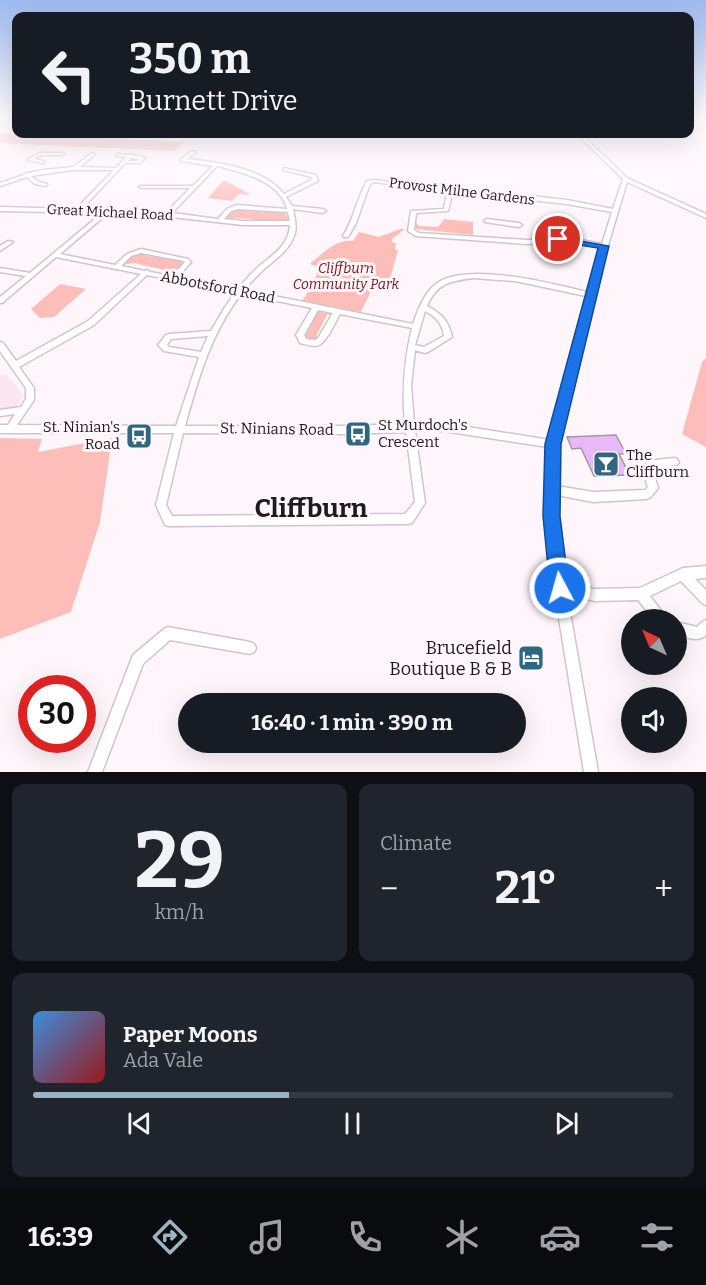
<!DOCTYPE html>
<html lang="en">
<head>
<meta charset="utf-8">
<style>
	:root { --surface:#171b24; --page:#20242c; --text:#f1f3f6; --muted:#9ea1a6; --line:#363941; --accent:#9ab4c1 }
	body { margin:0; font-family:Bitter,serif; background:var(--page); color:var(--text); height:100vh; display:flex; flex-direction:column; font-size:22px; white-space:nowrap }
	* { box-sizing:border-box; margin:0 }
	p { font-size:20px; color:var(--muted) }
	.icon { flex:none; width:33px; height:33px; fill:none; stroke:currentColor; stroke-width:2; stroke-linecap:round; stroke-linejoin:round }
	.map { position:relative; height:772px; overflow:hidden }
	.panel { display:flex; flex-direction:column; gap:12px; padding:12px; background:#0d0f14; flex:1 }
	.panel>* { flex:none }
	.hud { position:absolute; left:12px; top:12px; width:682px; height:126px; border-radius:12px; box-shadow:0 6px 24px #0002; background:#171b24; color:var(--text); overflow:hidden }
	.needle { width:39px; rotate:316deg }
	.fabs { position:absolute; left:621px; top:609px; display:grid; gap:12px }
	.fabs a { display:grid; place-items:center; width:66px; height:66px; border-radius:50%; background:var(--surface); box-shadow:0 6px 24px #0002; font-size:30px }
	.speed { position:absolute; left:18px; top:675px; display:flex; gap:12px; font-size:30px; font-weight:700; text-align:center }
	.speed>* { display:grid; place-content:center; width:78px; height:78px; border-radius:50%; background:var(--surface); box-shadow:0 6px 24px #0002; line-height:1 }
	.speed .limit { border:9px solid #d22; background:#fff; color:#111 }
	.pin { position:absolute; display:grid; place-items:center; width:51px; height:51px; color:#fff; margin:-26px; border:3px solid #fff; border-radius:50%; box-shadow:0 2px 6px #0007 }
	.me { position:absolute; width:66px; margin:-33px; rotate:354deg; stroke-linejoin:round; filter:drop-shadow(0 0 4px #0008) }
	.turn { display:flex; align-items:center; gap:21px; height:126px; padding:0 18px; font-size:27px }
	.turn .icon { width:78px; height:78px; stroke-width:2.5 }
	.turn b { display:block; font-size:42px; line-height:51px }
	.big { font-size:45px; font-weight:700; line-height:1.1 }
	.panel .card { flex:1; display:flex; flex-direction:column; justify-content:center; gap:9px; min-width:0; padding:0 21px; border-radius:12px; background:var(--page) }
	.panel .dial { align-items:center; gap:0 }
	.dial b { font-size:78px; line-height:1 }
	.song { display:flex; align-items:center; gap:18px }
	.cover { width:72px; height:72px; border-radius:9px; background:linear-gradient(135deg,hsl(210 70% 55%),hsl(0 70% 35%)) }
	.played { height:6px; border-radius:3px; background:linear-gradient(90deg,var(--accent) 40%,var(--line) 40%) }
	.keys { display:flex; justify-content:space-around; direction:ltr }
	.heat { display:flex; justify-content:space-between; align-items:center; font-size:33px; direction:ltr }
	.panel .tiles { flex:1; display:grid; gap:12px; grid-template-columns:1fr 1fr }
	.card:last-child { grid-column:span 2 }
	.trip { position:absolute; left:178px; top:693px; width:348px; height:60px; border-radius:30px; background:var(--surface); box-shadow:0 6px 24px #0002; font-weight:700; line-height:60px; text-align:center }
	.menu { display:flex; height:96px; justify-content:space-around; align-items:center; background:#090b0e; color:var(--muted) }
	.menu .icon { width:42px; height:42px }
	.menu .selected { color:var(--accent) }
	.menu b { font-size:27px; color:var(--text) }
	.map>svg:first-child { display:block }
</style>
</head>
<body>
<div class="map">
<svg width="706" height="772" viewBox="0 0 706 772">
	<rect width="100%" height="100%" fill="#fff6fc"/>
	<path fill="#fbe5f3" d="M 0,375 L 7,375 L 23,395 L 11,417 L 0,415 Z"/>
	<g fill="#fdbeba">
		<path d="M 0,133 L 184,142 L 175,151 L 0,143 Z"/>
		<path d="M 223,181 L 226,181 L 251,195 L 239,194 L 232,201 L 208,198 Z"/>
		<path d="M 243,207 L 285,213 L 290,219 L 286,222 L 254,222 L 253,219 L 226,218 L 231,210 Z"/>
		<path d="M 444,219 L 473,222 L 473,235 L 416,229 L 416,223 L 419,226 L 438,227 Z"/>
		<path d="M 400,229 L 405,229 L 392,239 L 392,242 L 396,243 L 395,250 L 398,250 L 389,283 L 372,289 L 361,312 L 302,301 L 315,281 L 318,267 L 310,264 C 323,253 336,239 353,241 L 359,232 L 379,237 Z"/>
		<path d="M 143,252 L 146,256 L 180,259 L 183,266 L 171,274 L 169,271 L 134,263 L 121,265 L 131,255 Z"/>
		<path d="M 60,284 L 86,289 L 54,317 L 40,318 L 31,309 Z"/>
		<path d="M 318,311 L 334,315 L 327,315 L 316,336 L 322,338 L 313,341 L 305,338 L 305,333 Z"/>
		<path d="M 706,358 L 706,447 L 682,434 L 702,362 Z"/>
		<path d="M 0,438 L 42,439 L 38,452 L 112,438 L 100,522 L 71,612 L 0,639 Z"/>
	</g>
	<path fill="#e9b8f9" stroke="#a299a5" stroke-width="1.5" d="M 616,435 L 626,454 L 619,454 L 630,475 L 594,476 L 581,448 L 572,449 L 567,437 Z"/>
	<g fill="none" stroke-linecap="round" stroke-linejoin="round">
		<defs>
			<g id="street">
				<path d="M 577,134 L 581,134 L 627,178 L 706,214 L 706,218 L 704,217 L 627,182 L 593,295 L 558,444 L 557,486 L 593,492 L 645,490 L 648,487 L 643,472 L 647,461 L 674,458 L 677,459 L 679,462 L 677,465 L 654,468 L 653,472 L 658,488 L 651,497 L 647,499 L 593,502 L 557,495 L 556,516 L 565,583 L 595,589 L 640,588 L 683,568 L 706,566 L 706,578 L 695,579 L 706,590 L 706,605 L 702,603 L 681,581 L 650,596 L 668,620 L 654,620 L 638,600 L 595,601 L 567,595 L 598,772 L 584,772 L 554,588 L 546,516 L 548,447 L 443,431 L 415,431 L 425,503 L 412,523 L 408,524 L 169,526 L 165,525 L 156,505 L 174,433 L 0,433 L 0,425 L 8,425 L 15,414 L 0,416 L 0,410 L 21,407 L 26,399 L 26,388 L 0,351 L 0,342 L 3,343 L 16,361 L 88,321 L 141,274 L 56,257 L 2,303 L 0,303 L 0,297 L 26,276 L 0,272 L 0,268 L 30,273 L 102,213 L 0,211 L 0,207 L 76,209 L 114,170 L 72,170 L 31,176 L 39,182 L 47,184 L 47,185 L 45,186 L 35,184 L 27,177 L 0,186 L 0,183 L 24,175 L 26,173 L 28,173 L 43,170 L 74,167 L 92,153 L 94,154 L 94,155 L 80,167 L 116,168 L 126,157 L 117,156 L 117,154 L 129,155 L 131,154 L 133,155 L 145,158 L 140,163 L 125,163 L 82,209 L 144,210 L 166,213 L 190,188 L 141,188 L 139,187 L 141,186 L 193,186 L 213,166 L 181,161 L 181,159 L 192,151 L 196,152 L 187,159 C 219,163 262,167 284,194 L 313,179 L 312,177 L 284,170 L 284,168 L 316,175 L 318,181 L 286,197 L 292,206 L 323,209 L 326,211 L 323,213 L 293,209 C 294,216 297,224 295,233 C 291,249 276,259 264,269 C 257,276 250,283 244,290 L 413,324 C 418,310 424,293 436,284 C 466,261 553,284 587,292 L 601,247 L 570,242 L 527,244 L 416,236 L 408,231 L 411,211 L 444,209 L 447,193 L 375,182 L 371,183 L 368,189 L 356,223 L 348,237 L 344,237 L 343,236 C 354,219 357,198 367,181 L 375,180 L 455,191 L 486,191 L 567,200 L 613,209 L 623,179 ZM 131,158 L 139,159 L 137,161 L 128,161 ZM 217,166 C 242,172 280,181 287,209 L 236,205 L 227,209 L 218,219 L 172,213 ZM 452,194 L 486,195 L 567,204 L 612,212 L 602,244 L 570,238 L 527,240 L 419,233 L 414,230 L 416,213 L 448,211 ZM 237,209 L 288,212 L 290,221 L 243,221 L 224,219 L 231,211 ZM 108,213 L 144,214 L 243,225 L 290,225 C 289,245 273,255 258,267 C 251,274 244,281 238,289 L 178,277 L 191,262 L 188,259 L 141,249 L 127,254 L 115,265 L 60,254 ZM 141,253 L 184,261 L 185,262 L 172,276 L 150,272 L 147,270 L 145,271 L 121,266 L 131,256 ZM 147,275 L 235,293 L 225,307 L 211,331 L 169,334 L 166,335 L 158,345 L 164,351 L 199,357 L 176,426 L 17,425 L 34,400 L 34,388 L 19,367 L 94,325 ZM 473,278 L 515,281 L 586,296 L 550,440 L 443,423 L 414,424 L 411,385 L 415,350 L 425,353 L 428,352 L 452,337 C 449,321 441,313 427,306 C 437,283 450,281 473,278 ZM 241,294 L 312,308 L 296,335 L 300,343 C 305,344 311,346 316,346 C 326,345 335,322 340,314 L 412,328 C 404,361 402,391 405,424 L 342,426 L 185,426 C 198,379 211,333 241,294 ZM 318,310 L 333,313 L 318,338 L 315,340 L 306,339 L 304,335 ZM 425,311 C 436,317 442,323 444,336 L 424,347 L 415,345 ZM 208,336 L 201,352 L 169,347 L 167,345 L 171,339 ZM 406,432 L 415,502 L 405,514 L 172,516 L 166,505 L 183,433 L 342,434 Z"/>
				<path d="M 40,153 L 62,153 L 64,154 L 62,155 L 41,155 L 34,159 L 44,161 L 44,163 L 42,163 L 27,160 Z"/>
				<path d="M 487,219 L 519,223 L 522,225 L 519,227 L 485,222 L 484,221 Z"/>
				<path d="M 8,241 L 13,242 L 0,251 L 0,246 Z"/>
				<path d="M 706,620 L 706,635 C 698,643 686,637 676,634 L 676,622 L 697,627 L 702,622 Z"/>
				<path d="M 168,627 L 250,642 L 254,644 L 256,648 L 254,652 L 250,654 L 170,640 L 143,664 L 102,772 L 88,772 L 133,655 L 164,629 Z"/>
			</g>
		</defs>
		<use href="#street" stroke="#d2c4cd" stroke-width="3"/>
		<use href="#street" fill="#fff" fill-rule="evenodd"/>
	</g>
	<linearGradient id="sky" x2="0" y2="1"><stop stop-color="#9ebaef"/><stop offset="0.52" stop-color="#fffbfe"/><stop offset="1" stop-color="#fffbfe" stop-opacity="0"/></linearGradient>
	<rect width="706" height="225" fill="url(#sky)"/>
	<path fill="#1a73e8" stroke="#114b97" stroke-width="1.5" d="M 558,237 L 609,246 L 561,444 L 560,516 L 569,588 L 566,595 L 560,598 L 553,595 L 550,588 L 543,516 L 545,444 L 598,248 L 555,241 L 555,237 Z"/>
	<defs>
		<symbol id="bus-square" viewBox="-11 -11 22 22"><rect x="-9" y="-9" width="18" height="18" rx="4" fill="#2f6781" stroke="#fff6fc"/><path d="M-5-6H5V4H4V6H2V4H-2V6H-4V4H-5ZM-3.5-4V0h7V-4ZM-3.5 1.2v1.5H-2V1.2ZM2 1.2v1.5H3.5V1.2Z" fill="#fff"/></symbol>
		<symbol id="bar-square" viewBox="-11 -11 22 22"><rect x="-9" y="-9" width="18" height="18" rx="4" fill="#2f6781" stroke="#fff6fc"/><path d="M-6-5H6L.8 .8V4.5H3.5V6h-7V4.5H-.8V.8Z" fill="#fff"/></symbol>
		<symbol id="hotel-square" viewBox="-11 -11 22 22"><rect x="-9" y="-9" width="18" height="18" rx="4" fill="#2f6781" stroke="#fff6fc"/><path d="M-6-4.5h1.5V1H6V5H4.5V3h-9V5H-6ZM-4 0a1.8 1.8 0 1 1 3.6 0ZM.5 0V-2.5h3Q6-2.5 6 0Z" fill="#fff"/></symbol>
	</defs>
	<g fill-rule="evenodd">
		<use href="#bus-square" x="343" y="419" width="30" height="30"/>
		<use href="#bus-square" x="124" y="421" width="30" height="30"/>
		<use href="#bar-square" x="591" y="449" width="30" height="30"/>
		<use href="#hotel-square" x="516" y="643" width="30" height="30"/>
	</g>
	<g text-anchor="middle" stroke-width="6" stroke-linejoin="round" paint-order="stroke">
		<g font-size="14" fill="#1f1a1d" stroke="#fff6fc">
			<text transform="translate(462 191) rotate(7)" y="5">Provost Milne Gardens</text>
			<text transform="translate(110 212) rotate(3)" y="5">Great Michael Road</text>
		</g>
		<g font-size="14" font-style="italic" fill="#74151c" stroke="#fff6fc">
			<text x="346" y="273">Cliffburn<tspan x="346" dy="16">Community Park</tspan></text>
		</g>
		<g font-size="15" fill="#1f1a1d" stroke="#fff6fc">
			<text transform="translate(218 287) rotate(11)" y="5">Abbotsford Road</text>
			<text transform="translate(277 429) rotate(1)" y="5">St. Ninians Road</text>
		</g>
		<g font-size="15" fill="#1f1a1d" stroke="#fff6fc" text-anchor="start">
			<text x="378" y="430">St Murdoch's<tspan x="378" dy="17">Crescent</tspan></text>
			<text x="120" y="432" text-anchor="end">St. Ninian's<tspan x="120" dy="17">Road</tspan></text>
			<text x="626" y="460">The<tspan x="626" dy="17">Cliffburn</tspan></text>
		</g>
		<g font-size="18" fill="#1f1a1d" stroke="#fff6fc" text-anchor="end">
			<text x="512" y="654">Brucefield<tspan x="512" dy="21">Boutique B &amp; B</tspan></text>
		</g>
		<g font-size="26" font-weight="bold" fill="#1f1a1d" stroke="#fff6fc">
			<text x="311" y="517">Cliffburn</text>
		</g>
	</g>
</svg>
<div class="fabs">
<a><svg class="needle" viewBox="-14 -14 28 28"><path d="M0-13l5 13h-10z" fill="#e53935"/><path d="M0 13l5-13h-10z" fill="#9ea1a6"/></svg></a>
<a><svg class="icon" aria-label="sound" viewBox="0 0 24 24"><path d="M4 9h4l5-4v14l-5-4H4zM17 9q2 3 0 6"/></svg></a>
</div>
<div class="speed"><div class="limit">30</div></div>
<div class="pin" style="left:558px;top:239px;background:#d93025"><svg class="icon" aria-label="arrive" viewBox="0 0 24 24"><path d="M6 21V4h12l-3 4 3 4H6"/></svg></div>
<svg class="me" style="left:560px;top:588px" viewBox="-20 -20 40 40"><circle r="17" fill="#1a73e8" stroke="#fff" stroke-width="3"/><path d="M0-11L8 9 0 5-8 9z" fill="#fff"/></svg>
<div class="trip">16:40 · 1 min · 390 m</div>
<div class="hud">
<div class="turn"><svg class="icon" aria-label="left" viewBox="0 0 24 24"><path d="M17 20v-9H6M10 6l-5 5 5 5"/></svg><div><b>350 m</b>Burnett Drive</div></div>
</div>
</div>
<section class="panel">
<div class="tiles">
<div class="card dial"><b>29</b><p>km/h</p></div>
<div class="card"><p>Climate</p>
<div class="heat"><a>−</a><b class="big">21°</b><a>+</a></div>
</div>
<div class="card">
<div class="song"><i class="cover"></i><div><b>Paper Moons</b><p>Ada Vale</p></div></div>
<div class="played"></div>
<div class="keys"><svg class="icon" aria-label="previous" viewBox="0 0 24 24"><path d="M18 5L8 12l10 7zM5 5v14"/></svg><svg class="icon" aria-label="pause" viewBox="0 0 24 24"><path d="M8 5v14M16 5v14"/></svg><svg class="icon" aria-label="next" viewBox="0 0 24 24"><path d="M6 5l10 7-10 7zM19 5v14"/></svg></div>
</div>
</div>
</section>
<nav class="menu">
<b>16:39</b>
<svg class="icon selected" aria-label="directions" viewBox="0 0 24 24"><path d="M12 3l9 9-9 9-9-9zM9 14v-3h6M13 9l2 2-2 2"/></svg>
<svg class="icon" aria-label="music" viewBox="0 0 24 24"><path d="M9 18V5l10-2v13"/><circle cx="6" cy="18" r="3"/><circle cx="16" cy="16" r="3"/></svg>
<svg class="icon" aria-label="phone" viewBox="0 0 24 24"><path d="M5 4h4l2 5-3 2q2 4 5 5l2-3 5 2v4C11 20 4 13 5 4z"/></svg>
<svg class="icon" aria-label="climate" viewBox="0 0 24 24"><path d="M12 3v18M4 7l16 10M4 17L20 7"/></svg>
<svg class="icon" aria-label="car" viewBox="0 0 24 24"><path d="M5 17H2v-5l4-1 3-4h7l3 4 3 1v5h-3M9 17h6M6 11h13"/><circle cx="7" cy="17" r="2"/><circle cx="17" cy="17" r="2"/></svg>
<svg class="icon" aria-label="filters" viewBox="0 0 24 24"><path d="M4 7h16M4 17h16"/><circle cx="9" cy="7" r="2"/><circle cx="15" cy="17" r="2"/></svg>
</nav>
</body>
</html>
